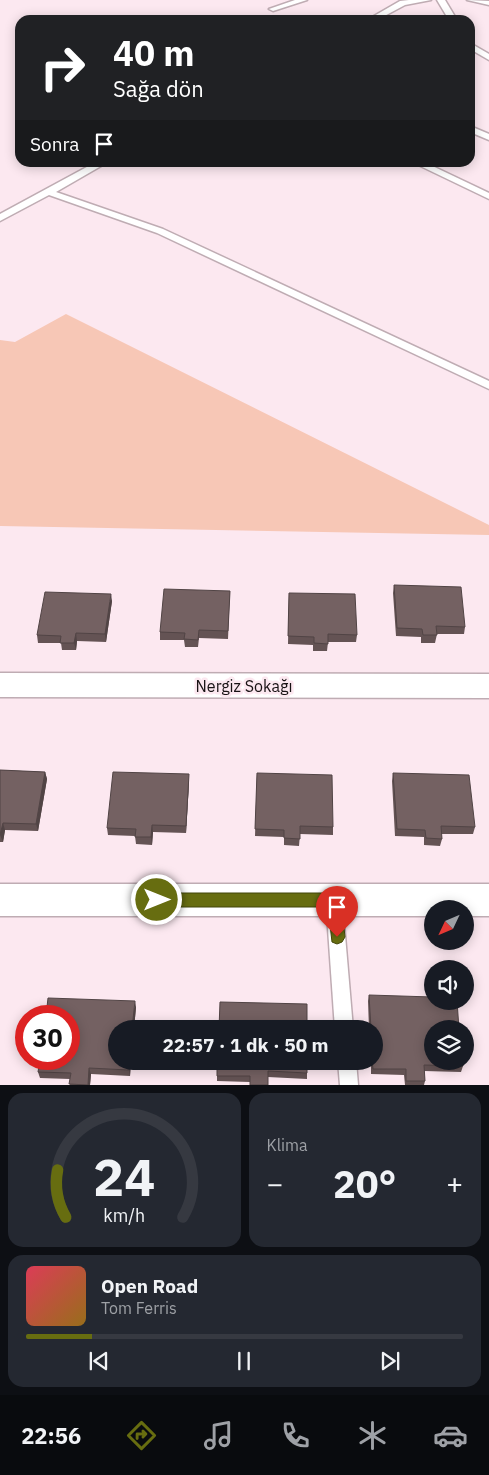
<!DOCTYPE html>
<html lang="tr">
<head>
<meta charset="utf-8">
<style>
	:root { --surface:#171b24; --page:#242831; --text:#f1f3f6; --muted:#9ea1a6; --line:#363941; --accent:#676d10 }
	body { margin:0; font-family:"IBM Plex Sans",sans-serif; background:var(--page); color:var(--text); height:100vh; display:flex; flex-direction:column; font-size:19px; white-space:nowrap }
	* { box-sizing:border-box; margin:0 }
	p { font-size:16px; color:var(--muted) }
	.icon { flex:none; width:28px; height:28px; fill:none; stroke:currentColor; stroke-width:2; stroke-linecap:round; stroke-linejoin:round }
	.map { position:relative; height:1085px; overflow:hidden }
	.details { display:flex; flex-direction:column; gap:8px; padding:8px; background:#0d0f14; flex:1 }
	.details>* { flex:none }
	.hud { position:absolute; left:15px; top:15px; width:460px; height:152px; border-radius:15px; box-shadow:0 2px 12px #0003; background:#202124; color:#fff; overflow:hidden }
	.needle { width:32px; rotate:226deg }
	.controls { position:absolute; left:424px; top:900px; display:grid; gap:10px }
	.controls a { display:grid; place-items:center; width:50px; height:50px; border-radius:50%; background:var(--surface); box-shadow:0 2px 12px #0003; font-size:25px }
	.speed { position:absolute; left:15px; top:1005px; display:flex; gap:10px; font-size:25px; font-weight:700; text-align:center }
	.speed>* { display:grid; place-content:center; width:65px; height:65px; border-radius:50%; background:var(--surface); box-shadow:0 2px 12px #0003; line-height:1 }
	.speed .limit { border:8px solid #d22; background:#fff; color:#111 }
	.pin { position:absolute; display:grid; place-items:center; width:42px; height:42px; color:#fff; margin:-51px -21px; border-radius:50% 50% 50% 0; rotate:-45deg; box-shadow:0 0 5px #0007 }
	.pin .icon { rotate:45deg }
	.me { position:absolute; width:55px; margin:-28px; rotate:90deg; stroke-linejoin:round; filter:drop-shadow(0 0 4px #0008) }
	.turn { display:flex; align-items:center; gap:18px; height:105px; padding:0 15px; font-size:22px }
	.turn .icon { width:65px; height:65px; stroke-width:2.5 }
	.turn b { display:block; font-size:35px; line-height:42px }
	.then { display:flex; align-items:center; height:48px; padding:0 15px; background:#0003; gap:10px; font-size:19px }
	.big { font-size:38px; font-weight:700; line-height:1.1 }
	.details .card { flex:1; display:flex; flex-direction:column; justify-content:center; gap:8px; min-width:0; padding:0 18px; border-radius:15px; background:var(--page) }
	.details .dial { align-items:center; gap:0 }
	.dial svg { height:130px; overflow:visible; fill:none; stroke:var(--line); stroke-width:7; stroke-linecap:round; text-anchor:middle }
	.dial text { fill:var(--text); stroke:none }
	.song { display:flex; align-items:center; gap:15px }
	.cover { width:60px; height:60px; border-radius:8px; background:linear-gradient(135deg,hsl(350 70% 55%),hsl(40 70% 35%)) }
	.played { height:5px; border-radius:2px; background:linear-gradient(90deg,var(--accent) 15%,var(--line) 15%) }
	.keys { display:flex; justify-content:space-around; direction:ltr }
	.heat { display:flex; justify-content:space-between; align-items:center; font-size:28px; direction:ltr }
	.details .tiles { flex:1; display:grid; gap:8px; grid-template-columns:1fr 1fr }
	.card:last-child { grid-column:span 2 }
	.trip { position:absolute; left:108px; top:1020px; width:275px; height:50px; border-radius:25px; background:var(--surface); box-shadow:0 2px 12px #0003; font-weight:700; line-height:50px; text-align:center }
	.menu { display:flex; height:80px; justify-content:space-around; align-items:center; background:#090b0e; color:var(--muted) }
	.menu .icon { width:35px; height:35px }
	.menu .current { color:var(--accent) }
	.menu b { font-size:22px; color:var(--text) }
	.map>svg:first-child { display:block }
</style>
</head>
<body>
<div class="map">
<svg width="489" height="1085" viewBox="0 0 489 1085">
	<rect width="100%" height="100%" fill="#fce8f0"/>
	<path fill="#f7c7b6" d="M 66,314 L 489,525 L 489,535 L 0,526 L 0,340 L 15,342 Z"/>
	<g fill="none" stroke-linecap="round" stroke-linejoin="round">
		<defs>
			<g id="service">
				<path d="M 295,0 L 307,0 L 273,11 L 269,9 Z"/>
				<path d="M 409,0 L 431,0 L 405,5 L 377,20 L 367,20 L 400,1 Z"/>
				<path d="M 437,0 L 445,0 L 457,20 L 449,20 Z"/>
				<path d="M 467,0 L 489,1 L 489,5 Z"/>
				<path d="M 470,43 L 489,54 L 489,60 L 470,49 Z"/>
				<path d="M 470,126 L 489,134 L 489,140 L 470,132 Z"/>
				<path d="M 96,162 L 108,162 L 56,192 L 163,229 L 489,381 L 489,389 L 157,233 L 49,195 L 0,221 L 0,214 Z"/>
				<path d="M 412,162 L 424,162 L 489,193 L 489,199 Z"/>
				<path d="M 334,893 L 340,895 L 342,900 L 353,1029 L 335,1029 L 326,900 L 328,895 Z"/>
				<path d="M 338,1061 L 356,1061 L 358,1085 L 340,1085 Z"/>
			</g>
			<g id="minor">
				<path d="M 0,673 L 489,674 L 489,698 L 0,697 Z"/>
				<path d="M 0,884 L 489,884 L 489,916 L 465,916 L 465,909 L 432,909 L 432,916 L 0,916 Z"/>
			</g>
		</defs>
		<use href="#service" stroke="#bfacb3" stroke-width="3"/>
		<use href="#minor" stroke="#bfacb3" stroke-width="3"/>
		<use href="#service" fill="#fff" fill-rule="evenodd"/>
		<use href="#minor" fill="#fff" fill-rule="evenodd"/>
	</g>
	<g fill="#645354">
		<path d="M 394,585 L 465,627 L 464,634 L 437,634 L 435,643 L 421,643 L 421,637 L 396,636 L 393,593 Z"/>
		<path d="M 230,591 L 228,639 L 199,638 L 198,647 L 185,647 L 184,640 L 160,640 L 160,632 Z"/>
		<path d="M 289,593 L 357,635 L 356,642 L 328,642 L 327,651 L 313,651 L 313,645 L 288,644 Z"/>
		<path d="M 112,601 L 106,642 L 77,641 L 76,650 L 62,650 L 61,643 L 38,643 L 37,635 Z"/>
		<path d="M 0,770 L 45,772 L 47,779 L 38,831 L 5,830 L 3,842 L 0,842 Z"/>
		<path d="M 257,773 L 333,827 L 333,835 L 300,834 L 299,846 L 284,845 L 284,837 L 255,836 Z"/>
		<path d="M 393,773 L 475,827 L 473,834 L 441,834 L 442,839 L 440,846 L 424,845 L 424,837 L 395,836 L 392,781 Z"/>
		<path d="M 189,782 L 186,833 L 153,832 L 152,845 L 136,844 L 135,836 L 108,835 L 107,828 Z"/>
		<path d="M 369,995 L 463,1066 L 461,1072 L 424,1071 L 425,1081 L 424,1085 L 405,1085 L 404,1075 L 371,1074 L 371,1061 L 374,1061 L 374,1029 L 369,1029 L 368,1001 Z"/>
		<path d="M 136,1007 L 134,1029 L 116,1029 L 131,1061 L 130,1076 L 91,1074 L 90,1085 L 70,1085 L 70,1079 L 40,1078 L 38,1072 Z"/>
		<path d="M 217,1061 L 307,1073 L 307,1079 L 268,1077 L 250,1082 L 217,1081 Z"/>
	</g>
	<g fill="#514445">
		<path d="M 111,594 L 112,601 L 106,642 L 105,634 Z"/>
		<path d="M 76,633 L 77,641 L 76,650 L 74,643 Z"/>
		<path d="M 45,772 L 47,779 L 38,831 L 36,824 Z"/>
		<path d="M 189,774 L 189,782 L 186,833 L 186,826 Z"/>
		<path d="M 3,823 L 5,830 L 3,842 L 0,835 Z"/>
		<path d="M 152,825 L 153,832 L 152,845 L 151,837 Z"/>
		<path d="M 135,1001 L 136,1007 L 134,1029 L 132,1029 Z"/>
		<path d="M 129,1061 L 131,1061 L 130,1076 L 129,1070 Z"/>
		<path d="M 89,1068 L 91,1074 L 90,1085 L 88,1085 Z"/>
	</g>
	<g fill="#746162" stroke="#514445">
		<path d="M 394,585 L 461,587 L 465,627 L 436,626 L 437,635 L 423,635 L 422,629 L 397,628 Z"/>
		<path d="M 164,589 L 230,591 L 228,631 L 199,630 L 198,640 L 184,639 L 185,633 L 160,632 Z"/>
		<path d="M 45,592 L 111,594 L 105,634 L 76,633 L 74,643 L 60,643 L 61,636 L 37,635 Z"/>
		<path d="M 289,593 L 355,594 L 357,635 L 328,634 L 328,644 L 314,643 L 314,637 L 288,636 Z"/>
		<path d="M 0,770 L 45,772 L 36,824 L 3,823 L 0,835 Z"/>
		<path d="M 113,772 L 189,774 L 186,826 L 152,825 L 151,837 L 135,837 L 136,829 L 107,828 Z"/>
		<path d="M 257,773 L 332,775 L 333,827 L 300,826 L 300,839 L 284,838 L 284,830 L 255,829 Z"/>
		<path d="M 393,773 L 469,775 L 475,827 L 441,826 L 442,839 L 426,838 L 425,830 L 397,829 Z"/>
		<path d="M 369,995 L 432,997 L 432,1001 L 457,1001 L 459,1029 L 432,1029 L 432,1061 L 462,1061 L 463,1066 L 424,1065 L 425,1081 L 406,1081 L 406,1069 L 373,1069 L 372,1061 L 374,1061 L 374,1029 L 371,1029 Z"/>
		<path d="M 48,998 L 135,1001 L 132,1029 L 116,1029 L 116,1061 L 129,1061 L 129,1070 L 89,1068 L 88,1085 L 69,1084 L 71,1073 L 38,1072 L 40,1059 L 69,1059 L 69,1016 L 46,1016 Z"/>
		<path d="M 220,1002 L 307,1004 L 307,1029 L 219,1029 Z"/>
		<path d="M 217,1061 L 307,1061 L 307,1073 L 268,1071 L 268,1085 L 250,1085 L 250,1076 L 217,1076 Z"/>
	</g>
	<path fill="#676d10" stroke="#43470a" d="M 157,893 L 334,893 L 339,895 L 341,900 L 345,937 L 342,942 L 337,944 L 332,942 L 328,907 L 157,907 L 152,905 L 150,900 L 152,895 Z"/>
	<g text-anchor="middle" stroke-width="5" stroke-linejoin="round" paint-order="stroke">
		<g font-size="16" fill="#181214" stroke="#fce8f0">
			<text x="244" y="692">Nergiz Sokağı</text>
		</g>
	</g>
</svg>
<div class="controls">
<a><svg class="needle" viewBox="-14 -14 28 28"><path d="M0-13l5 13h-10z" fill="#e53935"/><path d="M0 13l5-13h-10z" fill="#9ea1a6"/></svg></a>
<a><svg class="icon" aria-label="sound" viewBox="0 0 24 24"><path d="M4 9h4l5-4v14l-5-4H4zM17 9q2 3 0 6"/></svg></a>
<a><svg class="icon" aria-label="layers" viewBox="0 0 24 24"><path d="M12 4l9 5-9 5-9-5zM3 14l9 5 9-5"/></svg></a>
</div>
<div class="speed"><div class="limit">30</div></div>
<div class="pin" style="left:337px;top:937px;background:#d93025"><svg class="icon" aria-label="arrive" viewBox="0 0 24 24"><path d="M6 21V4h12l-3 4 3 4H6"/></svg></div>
<svg class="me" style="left:157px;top:900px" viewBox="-20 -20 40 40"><circle r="17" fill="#676d10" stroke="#fff" stroke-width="3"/><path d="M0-11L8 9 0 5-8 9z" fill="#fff"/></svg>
<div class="trip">22:57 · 1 dk · 50 m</div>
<div class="hud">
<div class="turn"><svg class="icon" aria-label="right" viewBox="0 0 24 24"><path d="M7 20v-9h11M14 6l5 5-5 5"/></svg><div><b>40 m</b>Sağa dön</div></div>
<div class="then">Sonra<svg class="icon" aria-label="arrive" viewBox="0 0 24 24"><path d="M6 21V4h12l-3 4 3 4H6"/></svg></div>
</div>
</div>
<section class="details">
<div class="tiles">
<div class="card dial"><svg viewBox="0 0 100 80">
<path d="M14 69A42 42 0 1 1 86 69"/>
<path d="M14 69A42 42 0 0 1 9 40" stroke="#676d10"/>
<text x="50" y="56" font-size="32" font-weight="700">24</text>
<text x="50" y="72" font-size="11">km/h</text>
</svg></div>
<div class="card"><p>Klima</p>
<div class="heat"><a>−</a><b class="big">20°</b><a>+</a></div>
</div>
<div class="card">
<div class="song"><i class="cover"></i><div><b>Open Road</b><p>Tom Ferris</p></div></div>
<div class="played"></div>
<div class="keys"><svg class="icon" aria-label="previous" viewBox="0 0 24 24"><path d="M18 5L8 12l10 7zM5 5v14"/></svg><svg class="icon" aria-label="pause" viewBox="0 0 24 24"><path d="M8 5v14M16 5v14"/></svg><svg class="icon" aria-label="next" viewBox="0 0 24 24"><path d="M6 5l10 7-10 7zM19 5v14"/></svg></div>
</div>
</div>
</section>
<nav class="menu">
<b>22:56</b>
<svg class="icon current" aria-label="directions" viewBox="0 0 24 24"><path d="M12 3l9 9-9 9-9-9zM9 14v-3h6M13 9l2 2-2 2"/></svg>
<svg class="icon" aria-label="music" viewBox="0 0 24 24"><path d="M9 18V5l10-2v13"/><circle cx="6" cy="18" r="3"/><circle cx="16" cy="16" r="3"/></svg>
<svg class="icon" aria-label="phone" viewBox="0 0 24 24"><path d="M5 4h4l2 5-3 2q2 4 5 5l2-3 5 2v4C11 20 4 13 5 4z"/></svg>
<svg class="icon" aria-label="climate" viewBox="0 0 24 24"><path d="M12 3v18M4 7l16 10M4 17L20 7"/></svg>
<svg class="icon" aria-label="car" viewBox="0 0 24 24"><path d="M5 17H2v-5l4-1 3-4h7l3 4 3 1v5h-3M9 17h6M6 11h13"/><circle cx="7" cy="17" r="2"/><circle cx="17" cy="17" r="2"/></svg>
</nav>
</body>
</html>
